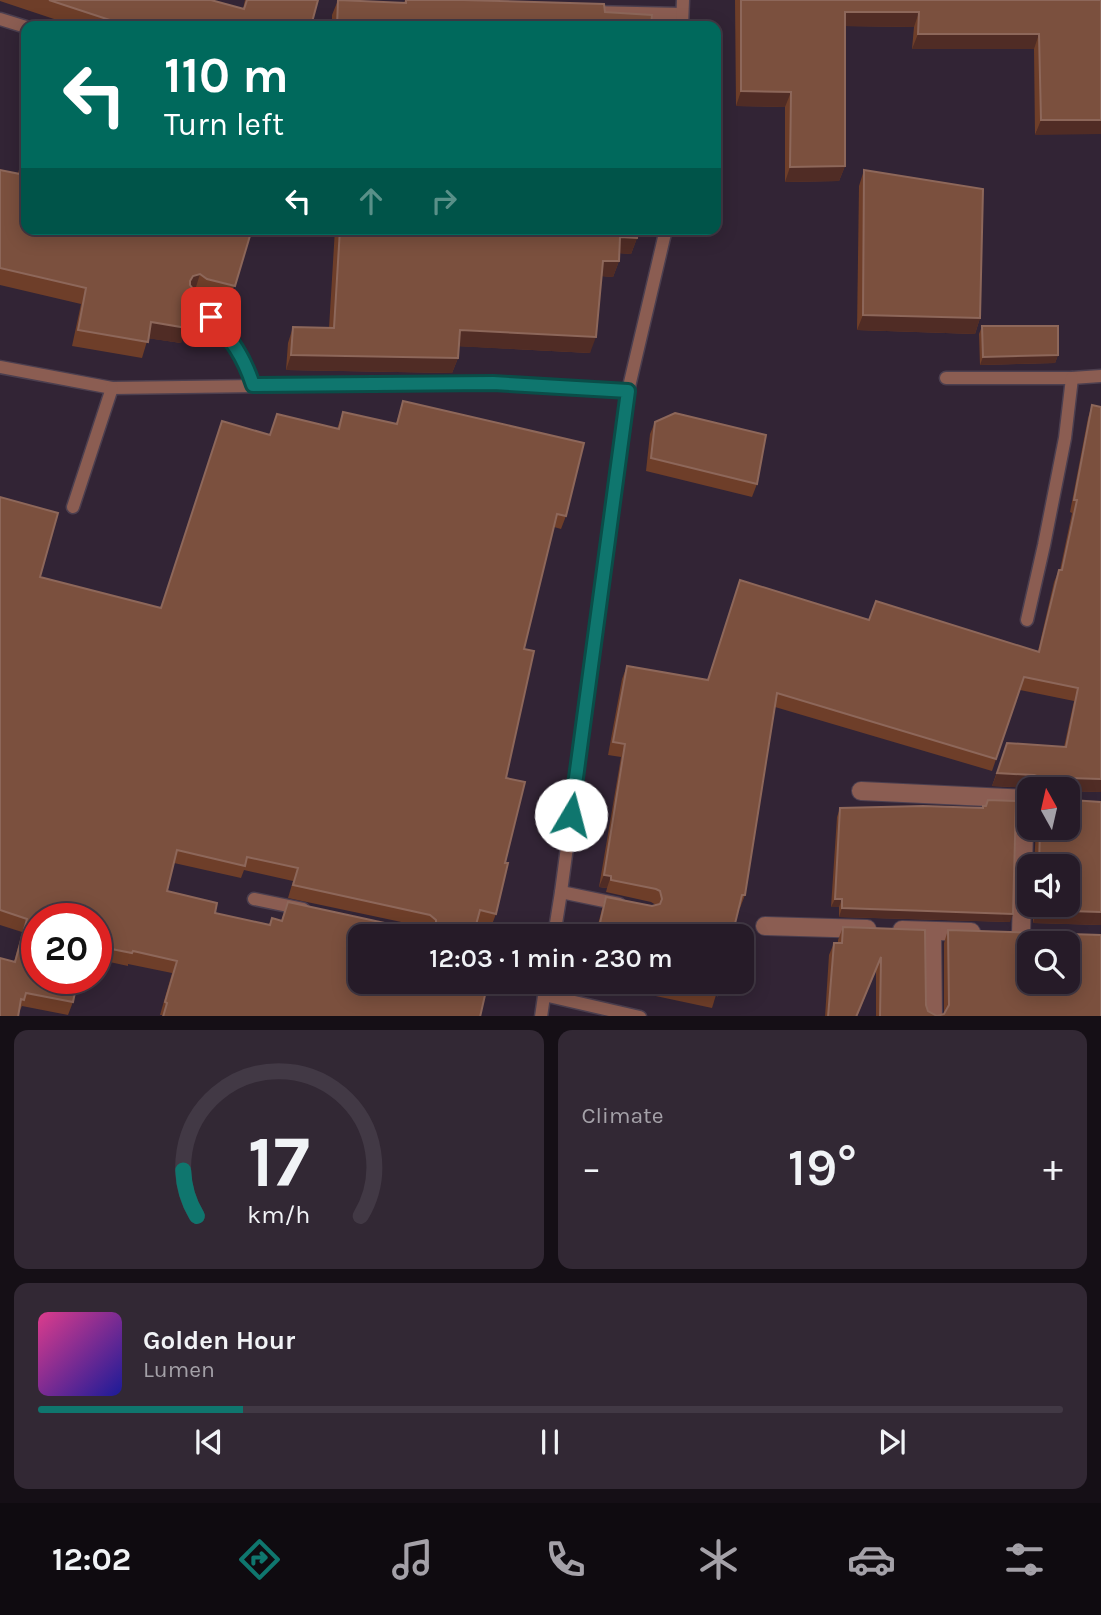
<!DOCTYPE html>
<html lang="en">
<head>
<meta charset="utf-8">
<style>
	:root { --surface:#261b28; --page:#322834; --text:#f1f3f6; --muted:#a4a1a8; --line:#423945; --accent:#0f766e }
	body { margin:0; font-family:Karla,sans-serif; background:var(--page); color:var(--text); height:100vh; display:flex; flex-direction:column; font-size:26px; white-space:nowrap }
	* { box-sizing:border-box; margin:0 }
	p { font-size:23px; color:var(--muted) }
	.icon { flex:none; width:38px; height:38px; fill:none; stroke:currentColor; stroke-width:2; stroke-linecap:round; stroke-linejoin:round }
	.map { position:relative; height:1016px; overflow:hidden }
	.side { display:flex; flex-direction:column; gap:14px; padding:14px; background:#150f16; flex:1 }
	.side>* { flex:none }
	.guide { position:absolute; left:21px; top:21px; width:700px; height:214px; border-radius:14px; box-shadow:0 4px 18px #0003,0 0 0 2px var(--line); background:#00695c; color:#fff; overflow:hidden }
	.needle { width:46px; rotate:352deg }
	.controls { position:absolute; left:1017px; top:777px; display:grid; gap:14px }
	.controls a { display:grid; place-items:center; width:63px; height:63px; border-radius:14px; background:var(--surface); box-shadow:0 4px 18px #0003,0 0 0 2px var(--line); font-size:35px }
	.speed { position:absolute; left:21px; top:903px; display:flex; gap:14px; font-size:35px; font-weight:700; text-align:center }
	.speed>* { display:grid; place-content:center; width:91px; height:91px; border-radius:50%; background:var(--surface); box-shadow:0 4px 18px #0003,0 0 0 2px var(--line); line-height:1 }
	.speed .limit { border:10px solid #d22; background:#fff; color:#111 }
	.pin { position:absolute; display:grid; place-items:center; width:60px; height:60px; color:#fff; margin:-30px; border-radius:14px; box-shadow:0 4px 10px #0006 }
	.me { position:absolute; width:77px; margin:-38px; rotate:8deg; stroke-linejoin:round; filter:drop-shadow(0 0 5px #0008) }
	.turn { display:flex; align-items:center; gap:24px; height:147px; padding:0 28px; font-size:32px }
	.turn .icon { width:91px; height:91px; stroke-width:2.5 }
	.turn b { display:block; font-size:49px; line-height:60px }
	.lanes { display:flex; align-items:center; height:66px; padding:0 28px; background:#0003; justify-content:center; gap:35px; direction:ltr }
	.lanes .off { opacity:.35 }
	.big { font-size:52px; font-weight:600; line-height:1.1 }
	.side .card { flex:1; display:flex; flex-direction:column; justify-content:center; gap:10px; min-width:0; padding:0 24px; border-radius:14px; background:var(--page) }
	.side .dial { align-items:center; gap:0 }
	.dial svg { height:182px; overflow:visible; fill:none; stroke:var(--line); stroke-width:7; stroke-linecap:round; text-anchor:middle }
	.dial text { fill:var(--text); stroke:none }
	.song { display:flex; align-items:center; gap:21px }
	.cover { width:84px; height:84px; border-radius:10px; background:linear-gradient(135deg,hsl(330 70% 55%),hsl(240 70% 35%)) }
	.played { height:7px; border-radius:4px; background:linear-gradient(90deg,var(--accent) 20%,var(--line) 20%) }
	.keys { display:flex; justify-content:space-around; direction:ltr }
	.heat { display:flex; justify-content:space-between; align-items:center; font-size:38px; direction:ltr }
	.side .tiles { flex:1; display:grid; gap:14px; grid-template-columns:1fr 1fr }
	.card:last-child { grid-column:span 2 }
	.trip { position:absolute; left:348px; top:924px; width:406px; height:70px; border-radius:14px; background:var(--surface); box-shadow:0 4px 18px #0003,0 0 0 2px var(--line); font-weight:600; line-height:70px; text-align:center }
	.dock { display:flex; height:112px; justify-content:space-around; align-items:center; background:#0f0b10; color:var(--muted) }
	.dock .icon { width:49px; height:49px }
	.dock .active { color:var(--accent) }
	.dock b { font-size:32px; color:var(--text) }
	.map>svg:first-child { display:block }
</style>
</head>
<body>
<div class="map">
<svg width="1101" height="1017" viewBox="0 0 1101 1017">
	<rect width="100%" height="100%" fill="#322435"/>
	<g fill="none" stroke-linecap="round" stroke-linejoin="round">
		<defs>
			<g id="lane">
				<path d="M 591,12 L 682,14"/>
				<path d="M 0,19 L 26,27"/>
				<path d="M 682,26 L 683,0"/>
				<path d="M 193,298 L 229,336 L 249,372 L 253,385"/>
				<path d="M 0,367 L 112,388 L 493,383 L 628,391"/>
				<path d="M 946,378 L 1072,378 L 1101,376"/>
				<path d="M 73,507 L 112,388"/>
				<path d="M 1027,620 L 1044,545 L 1065,438 L 1072,378"/>
				<path d="M 561,892 L 619,904"/>
				<path d="M 254,899 L 303,909"/>
				<path d="M 554,936 L 561,892 L 628,391 L 666,229"/>
				<path d="M 544,995 L 640,1017"/>
				<path d="M 541,1017 L 546,982"/>
			</g>
			<g id="street">
				<path d="M 861,791 L 1029,799"/>
				<path d="M 765,926 L 867,929"/>
				<path d="M 902,930 L 971,932"/>
				<path d="M 932,931 L 933,1017"/>
				<path d="M 1021,934 L 1025,799"/>
			</g>
		</defs>
		<use href="#lane" stroke="#4c3f4f" stroke-width="15"/>
		<use href="#street" stroke="#4c3f4f" stroke-width="20"/>
		<use href="#lane" stroke="#8b5d52" stroke-width="12"/>
		<use href="#street" stroke="#8b5d52" stroke-width="18"/>
	</g>
	<g fill="#6e3e29" fill-rule="evenodd">
		<path d="M 0,0 L 211,0 L 243,9 L 245,0 L 318,0 L 311,26 L 75,26 L 0,1 Z"/>
		<path d="M 338,0 L 404,3 L 405,0 L 605,12 L 651,26 L 332,26 L 332,15 Z"/>
		<path d="M 735,0 L 1101,0 L 1035,135 L 1034,49 L 912,49 L 914,27 L 845,26 L 845,166 L 839,181 L 785,182 L 785,107 L 736,106 Z"/>
		<path d="M 26,138 L 26,229 L 252,229 L 229,302 L 202,295 L 195,290 L 193,290 L 181,343 L 148,338 L 142,358 L 72,346 L 81,304 L 0,285 L 0,170 L 18,174 Z"/>
		<path d="M 864,170 L 980,318 L 975,334 L 857,330 L 859,186 Z"/>
		<path d="M 335,229 L 638,229 L 637,238 L 631,254 L 619,253 L 619,261 L 613,277 L 602,276 L 590,353 L 458,346 L 458,358 L 452,373 L 286,370 L 288,343 L 293,327 L 329,328 Z"/>
		<path d="M 982,326 L 1058,355 L 1055,363 L 980,365 L 979,334 Z"/>
		<path d="M 403,401 L 566,516 L 561,529 L 554,527 L 524,649 L 506,778 L 505,863 L 496,914 L 491,927 L 476,923 L 473,936 L 360,936 L 480,1017 L 162,1017 L 162,1015 L 160,1015 L 172,973 L 128,964 L 128,966 L 96,959 L 96,919 L 37,919 L 73,1002 L 68,1015 L 22,1006 L 19,1012 L 14,962 L 22,932 L 0,925 L 0,497 L 40,577 L 161,608 L 270,435 L 337,429 L 343,412 L 396,424 ZM 174,863 L 241,878 L 244,870 L 293,881 L 288,898 L 425,927 L 430,931 L 426,932 L 288,902 L 281,921 L 272,918 L 270,925 L 215,913 L 167,891 Z"/>
		<path d="M 1092,405 L 1101,407 L 1101,792 L 1068,791 L 1068,789 L 1034,789 L 1030,788 L 992,786 L 1007,743 L 1064,747 L 1074,701 L 1020,690 L 992,771 L 775,707 L 745,895 L 740,908 L 739,907 L 732,936 L 595,936 L 602,909 L 606,897 L 652,906 L 656,905 L 651,902 L 606,892 L 607,888 L 599,887 L 621,757 L 608,755 L 622,679 L 627,666 L 708,680 L 740,580 L 869,620 L 1038,651 L 1054,582 L 1059,570 L 1060,570 L 1072,513 L 1070,512 L 1088,418 Z"/>
		<path d="M 655,422 L 757,484 L 752,497 L 646,471 L 650,434 Z"/>
		<path d="M 1068,797 L 1071,800 L 1101,802 L 1101,925 L 1033,923 L 1033,905 L 1068,905 L 1068,866 L 1034,866 L 1036,828 L 1068,828 Z"/>
		<path d="M 840,808 L 1010,922 L 839,917 L 839,907 L 831,907 L 837,817 Z"/>
		<path d="M 843,927 L 925,930 L 926,1005 L 928,1011 L 937,1016 L 944,1013 L 944,943 L 948,930 L 1101,1017 L 876,1017 L 876,969 L 857,1017 L 825,1017 L 829,955 L 834,943 L 838,943 L 838,940 Z"/>
		<path d="M 590,982 L 720,982 L 712,1008 Z"/>
	</g>
	<g fill="#502c25">
		<path d="M 845,12 L 919,12 L 914,27 L 840,26 Z"/>
		<path d="M 918,34 L 1039,34 L 1034,49 L 912,49 Z"/>
		<path d="M 741,91 L 791,92 L 785,107 L 736,106 Z"/>
		<path d="M 1041,120 L 1101,120 L 1101,134 L 1035,135 Z"/>
		<path d="M 845,166 L 839,181 L 785,182 L 790,167 Z"/>
		<path d="M 620,237 L 637,238 L 631,254 L 615,253 Z"/>
		<path d="M 603,261 L 619,261 L 613,277 L 598,276 Z"/>
		<path d="M 200,274 L 195,290 L 188,291 L 190,281 L 193,276 Z"/>
		<path d="M 863,315 L 980,318 L 975,334 L 857,330 Z"/>
		<path d="M 151,322 L 187,328 L 181,343 L 146,338 Z"/>
		<path d="M 460,330 L 596,337 L 590,353 L 454,346 Z"/>
		<path d="M 291,355 L 458,358 L 452,373 L 286,370 Z"/>
		<path d="M 1058,355 L 1055,363 L 980,365 L 983,357 Z"/>
		<path d="M 997,773 L 1034,775 L 1030,788 L 992,786 Z"/>
		<path d="M 1068,778 L 1101,779 L 1101,792 L 1068,791 L 1068,789 L 1060,789 L 1063,783 Z"/>
		<path d="M 604,875 L 611,876 L 607,888 L 599,887 Z"/>
		<path d="M 835,899 L 842,899 L 839,907 L 831,907 Z"/>
		<path d="M 842,908 L 1013,914 L 1010,922 L 839,917 Z"/>
		<path d="M 1037,910 L 1101,912 L 1101,925 L 1033,923 Z"/>
	</g>
	<g fill="#7b503e" stroke="#8d675a" stroke-width="2" fill-rule="evenodd">
		<path d="M 49,0 L 211,0 L 244,9 L 247,0 L 318,0 L 311,26 L 128,26 Z"/>
		<path d="M 338,0 L 406,3 L 406,0 L 463,0 L 604,4 L 605,12 L 652,15 L 651,26 L 337,26 Z"/>
		<path d="M 741,0 L 1101,0 L 1101,120 L 1041,120 L 1039,34 L 918,34 L 919,12 L 845,12 L 845,166 L 790,167 L 791,92 L 741,91 Z"/>
		<path d="M 26,147 L 26,229 L 252,229 L 235,286 L 207,279 L 200,274 L 193,276 L 190,281 L 190,285 L 194,290 L 187,328 L 151,322 L 148,342 L 78,330 L 86,288 L 0,268 L 0,170 L 20,174 Z"/>
		<path d="M 864,170 L 983,189 L 980,318 L 863,315 Z"/>
		<path d="M 340,229 L 638,229 L 637,238 L 620,237 L 619,261 L 603,261 L 596,337 L 460,330 L 458,358 L 291,355 L 293,327 L 334,328 Z"/>
		<path d="M 982,326 L 1058,326 L 1058,355 L 983,357 Z"/>
		<path d="M 403,401 L 584,443 L 566,516 L 557,514 L 524,649 L 534,651 L 506,778 L 525,782 L 505,863 L 508,863 L 496,914 L 480,910 L 473,936 L 360,936 L 360,982 L 488,982 L 480,1017 L 163,1017 L 167,1003 L 165,1002 L 177,961 L 133,951 L 132,953 L 96,946 L 96,919 L 37,919 L 37,978 L 78,978 L 73,1002 L 26,993 L 24,1000 L 21,999 L 18,1017 L 0,1017 L 0,958 L 15,962 L 27,919 L 0,910 L 0,497 L 58,513 L 40,577 L 161,608 L 222,421 L 270,435 L 277,414 L 339,429 L 343,412 L 397,424 ZM 177,850 L 245,866 L 247,857 L 298,868 L 293,885 L 430,915 L 436,920 L 436,926 L 431,931 L 426,932 L 288,902 L 282,921 L 272,918 L 270,925 L 215,913 L 217,903 L 167,891 Z"/>
		<path d="M 1092,405 L 1101,407 L 1101,779 L 1068,778 L 1063,783 L 1061,789 L 1044,789 L 1044,782 L 1040,777 L 1034,775 L 997,773 L 1007,743 L 1066,747 L 1078,688 L 1024,677 L 996,759 L 777,693 L 745,895 L 742,895 L 732,936 L 597,936 L 606,897 L 652,906 L 660,904 L 662,899 L 660,891 L 656,889 L 611,880 L 611,876 L 604,875 L 625,744 L 613,742 L 627,666 L 708,680 L 740,580 L 869,620 L 876,601 L 1039,652 L 1059,570 L 1062,570 L 1077,500 L 1074,500 Z"/>
		<path d="M 675,413 L 766,435 L 757,484 L 651,458 L 655,422 Z"/>
		<path d="M 1068,797 L 1071,800 L 1101,802 L 1101,912 L 1037,910 L 1037,905 L 1068,905 L 1068,866 L 1039,866 L 1040,828 L 1068,828 Z"/>
		<path d="M 988,800 L 1016,801 L 1013,914 L 842,908 L 842,899 L 835,899 L 840,808 L 923,806 L 983,808 L 983,806 L 986,806 Z"/>
		<path d="M 843,927 L 925,930 L 926,1005 L 928,1011 L 937,1016 L 944,1014 L 949,1005 L 948,930 L 1101,935 L 1101,1017 L 880,1017 L 881,957 L 856,1017 L 828,1017 L 834,943 L 842,943 ZM 1029,943 L 1068,943 L 1068,982 L 1029,982 Z"/>
		<path d="M 654,982 L 720,982 L 717,995 Z"/>
	</g>
	<g fill="none" stroke-linecap="round" stroke-linejoin="round">
		<defs>
			<path id="route" d="M 211,317 C 231,338 244,357 253,385 L 493,383 L 628,391 L 571,815"/>
		</defs>
		<use href="#route" stroke="#0a4d48" stroke-width="18"/>
		<use href="#route" stroke="#0f766e" stroke-width="12"/>
	</g>
</svg>
<div class="controls">
<a><svg class="needle" viewBox="-14 -14 28 28"><path d="M0-13l5 13h-10z" fill="#e53935"/><path d="M0 13l5-13h-10z" fill="#a4a1a8"/></svg></a>
<a><svg class="icon" aria-label="sound" viewBox="0 0 24 24"><path d="M4 9h4l5-4v14l-5-4H4zM17 9q2 3 0 6"/></svg></a>
<a><svg class="icon" aria-label="search" viewBox="0 0 24 24"><circle cx="10" cy="10" r="6"/><path d="M15 15l6 6"/></svg></a>
</div>
<div class="speed"><div class="limit">20</div></div>
<div class="pin" style="left:211px;top:317px;background:#d93025"><svg class="icon" aria-label="arrive" viewBox="0 0 24 24"><path d="M6 21V4h12l-3 4 3 4H6"/></svg></div>
<svg class="me" style="left:571px;top:815px" viewBox="-20 -20 40 40"><circle r="19" fill="#fff"/><path d="M0-13L10 11 0 6-10 11z" fill="#0f766e"/></svg>
<div class="trip">12:03 · 1 min · 230 m</div>
<div class="guide">
<div class="turn"><svg class="icon" aria-label="left" viewBox="0 0 24 24"><path d="M17 20v-9H6M10 6l-5 5 5 5"/></svg><div><b>110 m</b>Turn left</div></div>
<div class="lanes"><svg class="icon" aria-label="left" viewBox="0 0 24 24"><path d="M17 20v-9H6M10 6l-5 5 5 5"/></svg><svg class="icon off" aria-label="ahead" viewBox="0 0 24 24"><path d="M12 20V5M6 11l6-6 6 6"/></svg><svg class="icon off" aria-label="right" viewBox="0 0 24 24"><path d="M7 20v-9h11M14 6l5 5-5 5"/></svg></div>
</div>
</div>
<section class="side">
<div class="tiles">
<div class="card dial"><svg viewBox="0 0 100 80">
<path d="M14 69A42 42 0 1 1 86 69"/>
<path d="M14 69A42 42 0 0 1 8 49" stroke="#0f766e"/>
<text x="50" y="56" font-size="32" font-weight="700">17</text>
<text x="50" y="72" font-size="11">km/h</text>
</svg></div>
<div class="card"><p>Climate</p>
<div class="heat"><a>−</a><b class="big">19°</b><a>+</a></div>
</div>
<div class="card">
<div class="song"><i class="cover"></i><div><b>Golden Hour</b><p>Lumen</p></div></div>
<div class="played"></div>
<div class="keys"><svg class="icon" aria-label="previous" viewBox="0 0 24 24"><path d="M18 5L8 12l10 7zM5 5v14"/></svg><svg class="icon" aria-label="pause" viewBox="0 0 24 24"><path d="M8 5v14M16 5v14"/></svg><svg class="icon" aria-label="next" viewBox="0 0 24 24"><path d="M6 5l10 7-10 7zM19 5v14"/></svg></div>
</div>
</div>
</section>
<nav class="dock">
<b>12:02</b>
<svg class="icon active" aria-label="directions" viewBox="0 0 24 24"><path d="M12 3l9 9-9 9-9-9zM9 14v-3h6M13 9l2 2-2 2"/></svg>
<svg class="icon" aria-label="music" viewBox="0 0 24 24"><path d="M9 18V5l10-2v13"/><circle cx="6" cy="18" r="3"/><circle cx="16" cy="16" r="3"/></svg>
<svg class="icon" aria-label="phone" viewBox="0 0 24 24"><path d="M5 4h4l2 5-3 2q2 4 5 5l2-3 5 2v4C11 20 4 13 5 4z"/></svg>
<svg class="icon" aria-label="climate" viewBox="0 0 24 24"><path d="M12 3v18M4 7l16 10M4 17L20 7"/></svg>
<svg class="icon" aria-label="car" viewBox="0 0 24 24"><path d="M5 17H2v-5l4-1 3-4h7l3 4 3 1v5h-3M9 17h6M6 11h13"/><circle cx="7" cy="17" r="2"/><circle cx="17" cy="17" r="2"/></svg>
<svg class="icon" aria-label="filters" viewBox="0 0 24 24"><path d="M4 7h16M4 17h16"/><circle cx="9" cy="7" r="2"/><circle cx="15" cy="17" r="2"/></svg>
</nav>
</body>
</html>
